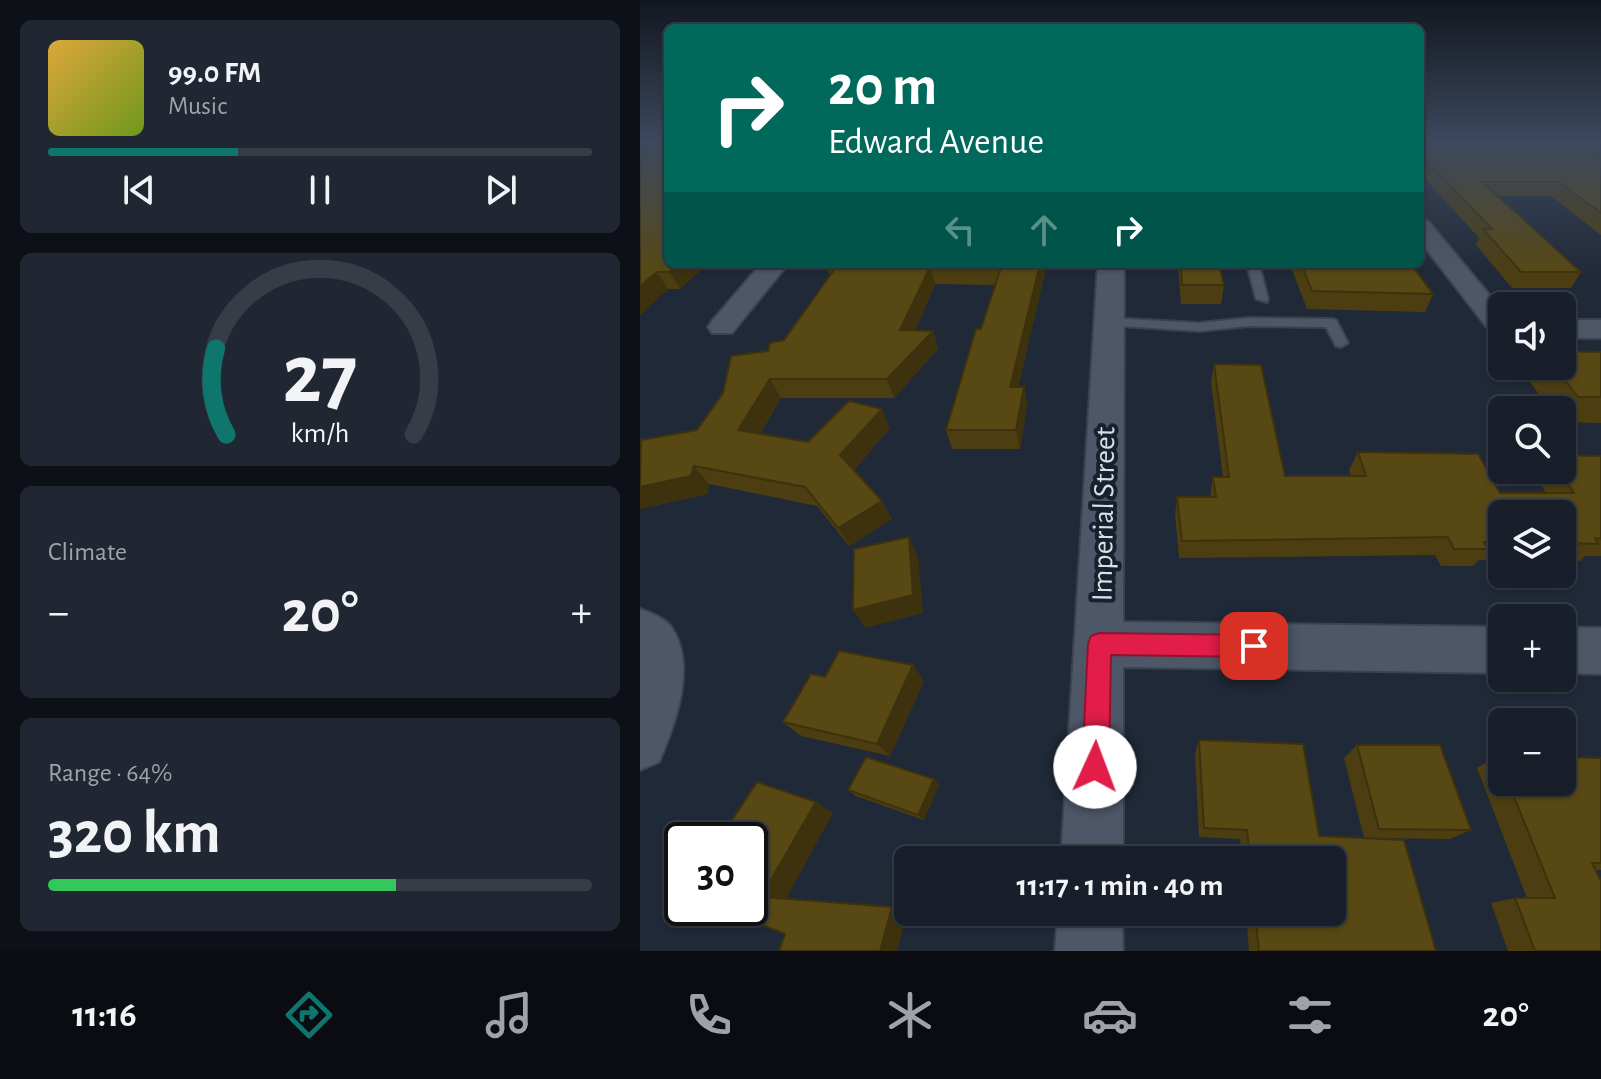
<!DOCTYPE html>
<html lang="en">
<head>
<meta charset="utf-8">
<style>
	:root { --surface:#181f2a; --page:#212732; --text:#f1f3f6; --muted:#9fa2a8; --line:#363d47; --accent:#0f766e }
	body { margin:0; font-family:"Alegreya Sans",sans-serif; background:var(--page); color:var(--text); height:100vh; display:flex; flex-direction:column; font-size:30px; white-space:nowrap }
	* { box-sizing:border-box; margin:0 }
	p { font-size:26px; color:var(--muted) }
	.icon { flex:none; width:44px; height:44px; fill:none; stroke:currentColor; stroke-width:2; stroke-linecap:round; stroke-linejoin:round }
	.map { position:relative; flex:1; overflow:hidden }
	.panel { display:flex; flex-direction:column; gap:20px; padding:20px; background:#0d1117; width:640px }
	.panel>* { flex:none }
	.hud { position:absolute; left:24px; top:24px; width:760px; height:244px; border-radius:12px; box-shadow:0 2px 6px #0004,0 0 0 2px var(--line); background:#00695c; color:#fff; overflow:hidden }
	.tools { position:absolute; left:848px; top:292px; display:grid; gap:16px }
	.tools a { display:grid; place-items:center; width:88px; height:88px; border-radius:12px; background:var(--surface); box-shadow:0 2px 6px #0004,0 0 0 2px var(--line); font-size:40px }
	.speed { position:absolute; left:24px; top:822px; display:flex; gap:16px; font-size:40px; font-weight:700; text-align:center }
	.speed>* { display:grid; place-content:center; width:104px; height:104px; border-radius:50%; background:var(--surface); box-shadow:0 2px 6px #0004,0 0 0 2px var(--line); line-height:1 }
	.speed .limit { border:4px solid #111; border-radius:12px; background:#fff; color:#111 }
	.pin { position:absolute; display:grid; place-items:center; width:68px; height:68px; color:#fff; margin:-34px; border-radius:16px; box-shadow:0 4px 12px #0006 }
	.me { position:absolute; width:88px; margin:-44px; rotate:2deg; stroke-linejoin:round; filter:drop-shadow(0 0 6px #0008) }
	.turn { display:flex; align-items:center; gap:28px; height:168px; padding:0 32px; font-size:36px }
	.turn .icon { width:104px; height:104px; stroke-width:2.5 }
	.turn b { display:block; font-size:56px; line-height:68px }
	.lanes { display:flex; align-items:center; height:76px; padding:0 32px; background:#0003; justify-content:center; gap:40px; direction:ltr }
	.lanes .off { opacity:.35 }
	.big { font-size:60px; font-weight:700; line-height:1.1 }
	.panel .card { flex:1; display:flex; flex-direction:column; justify-content:center; gap:12px; min-width:0; padding:0 28px; border-radius:12px; background:var(--page) }
	.panel .dial { align-items:center; gap:0 }
	.dial svg { height:208px; overflow:visible; fill:none; stroke:var(--line); stroke-width:7; stroke-linecap:round; text-anchor:middle }
	.dial text { fill:var(--text); stroke:none }
	.song { display:flex; align-items:center; gap:24px }
	.cover { width:96px; height:96px; border-radius:12px; background:linear-gradient(135deg,hsl(40 70% 55%),hsl(80 70% 35%)) }
	.played { height:8px; border-radius:4px; background:linear-gradient(90deg,var(--accent) 35%,var(--line) 35%) }
	.keys { display:flex; justify-content:space-around; direction:ltr }
	.heat { display:flex; justify-content:space-between; align-items:center; font-size:44px; direction:ltr }
	.charge { height:12px; border-radius:6px; background:linear-gradient(90deg,#34c759 64%,var(--line) 0) }
	.trip { position:absolute; left:254px; top:846px; width:452px; height:80px; border-radius:12px; background:var(--surface); box-shadow:0 2px 6px #0004,0 0 0 2px var(--line); font-weight:700; line-height:80px; text-align:center }
	.tabs { display:flex; height:128px; justify-content:space-around; align-items:center; background:#0a0c11; color:var(--muted) }
	.tabs .icon { width:56px; height:56px }
	.tabs .active { color:var(--accent) }
	.tabs b { font-size:36px; color:var(--text) }
	main { display:flex; flex:1; min-height:0 }
	.map>svg:first-child { display:block }
</style>
</head>
<body>
<main>
<section class="panel">
<div class="card">
<div class="song"><i class="cover"></i><div><b>99.0 FM</b><p>Music</p></div></div>
<div class="played"></div>
<div class="keys"><svg class="icon" aria-label="previous" viewBox="0 0 24 24"><path d="M18 5L8 12l10 7zM5 5v14"/></svg><svg class="icon" aria-label="pause" viewBox="0 0 24 24"><path d="M8 5v14M16 5v14"/></svg><svg class="icon" aria-label="next" viewBox="0 0 24 24"><path d="M6 5l10 7-10 7zM19 5v14"/></svg></div>
</div>
<div class="card dial"><svg viewBox="0 0 100 80">
<path d="M14 69A42 42 0 1 1 86 69"/>
<path d="M14 69A42 42 0 0 1 10 36" stroke="#0f766e"/>
<text x="50" y="56" font-size="32" font-weight="700">27</text>
<text x="50" y="72" font-size="11">km/h</text>
</svg></div>
<div class="card"><p>Climate</p>
<div class="heat"><a>−</a><b class="big">20°</b><a>+</a></div>
</div>
<div class="card"><p>Range · 64%</p><b class="big">320 km</b><div class="charge"></div></div>
</section>
<div class="map">
<svg width="961" height="951" viewBox="0 0 961 951">
	<rect width="100%" height="100%" fill="#202938"/>
	<g fill="none" stroke-linecap="round" stroke-linejoin="round">
		<defs>
			<g id="lane">
				<path d="M 607,264 L 619,264 L 628,299 L 627,302 L 616,299 Z"/>
				<path d="M 469,318 L 559,323 L 609,318 L 691,319 L 696,320 L 708,343 L 701,347 L 696,346 L 686,327 L 609,326 L 559,331 L 464,325 L 464,319 Z"/>
			</g>
			<g id="street">
				<path d="M 780,219 L 788,221 L 862,310 L 862,337 L 852,334 L 780,241 Z"/>
				<path d="M 121,264 L 148,264 L 92,333 L 72,333 L 68,327 L 72,321 Z"/>
				<path d="M 458,264 L 484,264 L 483,622 L 862,627 L 862,673 L 483,667 L 483,860 L 421,860 Z"/>
				<rect x="922" y="320" width="39" height="18"/>
				<path d="M 0,609 C 11,613 25,618 32,628 C 57,666 35,725 19,762 L 0,770 Z"/>
				<path d="M 922,627 L 961,628 L 961,674 L 922,673 Z"/>
				<path d="M 418,912 L 482,912 L 483,951 L 415,951 Z"/>
			</g>
		</defs>
		<use href="#lane" stroke="#3b434f" stroke-width="4"/>
		<use href="#street" stroke="#3b434f" stroke-width="4"/>
		<use href="#lane" fill="#4d5767" fill-rule="evenodd"/>
		<use href="#street" fill="#4d5767" fill-rule="evenodd"/>
	</g>
	<g fill="#4c3e11">
		<path d="M 0,142 L 28,142 L 40,289 L 28,289 L 0,315 Z"/>
		<path d="M 780,142 L 961,142 L 961,235 L 911,196 L 858,196 L 941,272 L 931,288 L 872,288 L 836,245 L 839,238 L 780,173 Z"/>
		<path d="M 185,264 L 407,264 L 378,387 L 384,387 L 387,405 L 380,449 L 312,449 L 306,430 L 355,285 L 295,284 L 275,331 L 293,331 L 298,349 L 254,398 L 141,398 L 120,434 L 168,442 L 250,428 L 214,470 L 242,501 L 252,519 L 209,546 L 177,506 L 69,484 L 67,494 L 0,509 L 57,430 L 128,351 L 144,340 L 191,274 L 189,274 Z"/>
		<path d="M 538,264 L 579,264 L 584,285 L 581,304 L 541,304 Z"/>
		<path d="M 650,264 L 771,264 L 793,294 L 785,312 L 667,309 Z"/>
		<path d="M 961,352 L 961,423 L 922,422 L 922,410 L 910,410 L 886,376 L 892,366 L 922,366 Z"/>
		<path d="M 574,364 L 645,476 L 711,476 L 709,470 L 718,452 L 860,493 L 906,493 L 894,473 L 896,470 L 922,470 L 961,456 L 961,556 L 945,556 L 940,561 L 922,561 L 922,514 L 862,514 L 862,560 L 839,560 L 833,566 L 801,566 L 795,555 L 539,558 L 535,515 L 537,497 L 570,497 L 573,477 L 583,477 L 571,382 Z"/>
		<path d="M 185,677 L 284,681 L 250,756 L 161,736 L 143,722 Z"/>
		<path d="M 559,740 L 679,836 L 724,838 L 704,758 L 717,745 L 831,830 L 810,839 L 731,838 L 796,951 L 609,951 L 606,912 L 692,912 L 692,860 L 602,860 L 600,839 L 559,837 L 555,753 Z"/>
		<path d="M 857,756 L 862,768 L 862,782 L 922,782 L 961,758 L 961,870 L 956,870 L 961,951 L 868,951 L 851,903 L 875,898 L 887,898 L 837,768 Z"/>
		<path d="M 294,779 L 299,785 L 284,820 L 216,796 L 208,790 Z"/>
	</g>
	<g fill="#3e320e">
		<path d="M 38,264 L 68,264 L 40,289 L 29,272 Z"/>
		<path d="M 400,264 L 407,264 L 374,405 L 370,387 Z"/>
		<path d="M 290,267 L 295,284 L 267,349 L 260,330 Z"/>
		<path d="M 17,272 L 28,289 L 0,315 L 0,286 Z"/>
		<path d="M 293,331 L 298,349 L 254,398 L 247,379 Z"/>
		<path d="M 130,379 L 141,398 L 111,449 L 98,430 Z"/>
		<path d="M 384,387 L 387,405 L 380,449 L 376,430 Z"/>
		<path d="M 242,409 L 250,428 L 210,474 L 200,455 Z"/>
		<path d="M 54,466 L 69,484 L 67,494 L 0,509 L 0,487 Z"/>
		<path d="M 242,501 L 252,519 L 209,546 L 198,528 Z"/>
		<path d="M 269,537 L 278,556 L 283,613 L 226,628 L 213,610 Z"/>
		<path d="M 273,665 L 284,681 L 250,756 L 237,744 Z"/>
		<path d="M 294,779 L 299,785 L 284,820 L 278,815 Z"/>
		<path d="M 176,802 L 193,813 L 144,903 L 121,897 Z"/>
		<path d="M 252,907 L 267,912 L 257,951 L 240,951 Z"/>
	</g>
	<g fill="#584814" stroke="#3e320e" stroke-width="2">
		<path d="M 0,142 L 28,142 L 28,264 L 38,264 L 29,272 L 17,272 L 0,286 L 0,152 L 6,148 L 0,148 Z"/>
		<path d="M 780,142 L 961,142 L 961,155 L 952,155 L 961,161 L 961,213 L 919,182 L 842,182 L 941,272 L 881,272 L 843,229 L 852,229 L 780,154 Z"/>
		<path d="M 198,264 L 400,264 L 370,387 L 384,387 L 376,430 L 306,430 L 336,329 L 341,329 L 361,267 L 290,267 L 260,330 L 293,331 L 247,379 L 130,379 L 98,430 L 168,442 L 209,401 L 242,409 L 200,455 L 242,501 L 198,528 L 165,487 L 54,466 L 51,476 L 0,487 L 1,440 L 57,430 L 83,393 L 91,356 L 128,351 L 130,343 L 144,340 Z"/>
		<path d="M 541,264 L 579,264 L 584,285 L 542,285 Z"/>
		<path d="M 661,264 L 771,264 L 793,294 L 672,291 Z"/>
		<path d="M 922,351 L 961,352 L 961,397 L 938,397 L 914,366 L 922,366 Z"/>
		<path d="M 574,364 L 621,365 L 645,476 L 726,476 L 718,452 L 838,454 L 860,493 L 934,493 L 919,470 L 922,470 L 922,455 L 961,456 L 961,539 L 955,538 L 958,544 L 922,543 L 922,514 L 862,514 L 862,542 L 844,542 L 848,549 L 814,549 L 808,537 L 542,541 L 537,497 L 576,497 L 573,477 L 589,477 Z"/>
		<path d="M 269,537 L 273,595 L 213,610 L 214,549 Z"/>
		<path d="M 199,651 L 273,665 L 237,744 L 143,722 L 171,674 L 185,677 Z"/>
		<path d="M 559,740 L 663,744 L 679,836 L 764,840 L 796,951 L 619,951 L 615,912 L 692,912 L 692,860 L 610,860 L 607,830 L 564,828 Z"/>
		<path d="M 717,745 L 800,745 L 831,830 L 739,829 Z"/>
		<path d="M 857,756 L 862,756 L 862,768 Z"/>
		<path d="M 226,757 L 294,779 L 278,815 L 208,790 Z"/>
		<path d="M 922,757 L 961,758 L 961,863 L 952,863 L 961,881 L 961,951 L 895,951 L 875,898 L 915,898 L 868,782 L 922,782 Z"/>
		<path d="M 117,782 L 176,802 L 121,897 L 252,907 L 240,951 L 139,951 L 145,934 L 81,908 L 110,908 L 110,840 L 79,840 Z"/>
	</g>
	<linearGradient id="sky" x2="0" y2="1"><stop stop-color="#12171f"/><stop offset="0.52" stop-color="#3c495e"/><stop offset="1" stop-color="#3c495e" stop-opacity="0"/></linearGradient>
	<rect width="961" height="275" fill="url(#sky)"/>
	<path fill="#e11d48" stroke="#92132f" stroke-width="2" d="M 459,633 L 614,635 L 622,638 L 626,646 L 622,654 L 614,657 L 471,655 L 469,767 L 465,777 L 455,781 L 446,777 L 442,767 L 448,644 L 451,636 Z"/>
	<g text-anchor="middle" stroke-width="8" stroke-linejoin="round" paint-order="stroke">
		<g font-size="30" fill="#d8dfe8" stroke="#17202d">
			<text transform="translate(463 514) rotate(-89)" y="10">Imperial Street</text>
		</g>
	</g>
</svg>
<div class="tools">
<a><svg class="icon" aria-label="sound" viewBox="0 0 24 24"><path d="M4 9h4l5-4v14l-5-4H4zM17 9q2 3 0 6"/></svg></a>
<a><svg class="icon" aria-label="search" viewBox="0 0 24 24"><circle cx="10" cy="10" r="6"/><path d="M15 15l6 6"/></svg></a>
<a><svg class="icon" aria-label="layers" viewBox="0 0 24 24"><path d="M12 4l9 5-9 5-9-5zM3 14l9 5 9-5"/></svg></a>
<a>+</a>
<a>−</a>
</div>
<div class="speed"><div class="limit">30</div></div>
<div class="pin" style="left:614px;top:646px;background:#d93025"><svg class="icon" aria-label="arrive" viewBox="0 0 24 24"><path d="M6 21V4h12l-3 4 3 4H6"/></svg></div>
<svg class="me" style="left:455px;top:767px" viewBox="-20 -20 40 40"><circle r="19" fill="#fff"/><path d="M0-13L10 11 0 6-10 11z" fill="#e11d48"/></svg>
<div class="trip">11:17 · 1 min · 40 m</div>
<div class="hud">
<div class="turn"><svg class="icon" aria-label="right" viewBox="0 0 24 24"><path d="M7 20v-9h11M14 6l5 5-5 5"/></svg><div><b>20 m</b>Edward Avenue</div></div>
<div class="lanes"><svg class="icon off" aria-label="left" viewBox="0 0 24 24"><path d="M17 20v-9H6M10 6l-5 5 5 5"/></svg><svg class="icon off" aria-label="ahead" viewBox="0 0 24 24"><path d="M12 20V5M6 11l6-6 6 6"/></svg><svg class="icon" aria-label="right" viewBox="0 0 24 24"><path d="M7 20v-9h11M14 6l5 5-5 5"/></svg></div>
</div>
</div>
</main>
<nav class="tabs">
<b>11:16</b>
<svg class="icon active" aria-label="directions" viewBox="0 0 24 24"><path d="M12 3l9 9-9 9-9-9zM9 14v-3h6M13 9l2 2-2 2"/></svg>
<svg class="icon" aria-label="music" viewBox="0 0 24 24"><path d="M9 18V5l10-2v13"/><circle cx="6" cy="18" r="3"/><circle cx="16" cy="16" r="3"/></svg>
<svg class="icon" aria-label="phone" viewBox="0 0 24 24"><path d="M5 4h4l2 5-3 2q2 4 5 5l2-3 5 2v4C11 20 4 13 5 4z"/></svg>
<svg class="icon" aria-label="climate" viewBox="0 0 24 24"><path d="M12 3v18M4 7l16 10M4 17L20 7"/></svg>
<svg class="icon" aria-label="car" viewBox="0 0 24 24"><path d="M5 17H2v-5l4-1 3-4h7l3 4 3 1v5h-3M9 17h6M6 11h13"/><circle cx="7" cy="17" r="2"/><circle cx="17" cy="17" r="2"/></svg>
<svg class="icon" aria-label="filters" viewBox="0 0 24 24"><path d="M4 7h16M4 17h16"/><circle cx="9" cy="7" r="2"/><circle cx="15" cy="17" r="2"/></svg>
<b>20°</b>
</nav>
</body>
</html>
